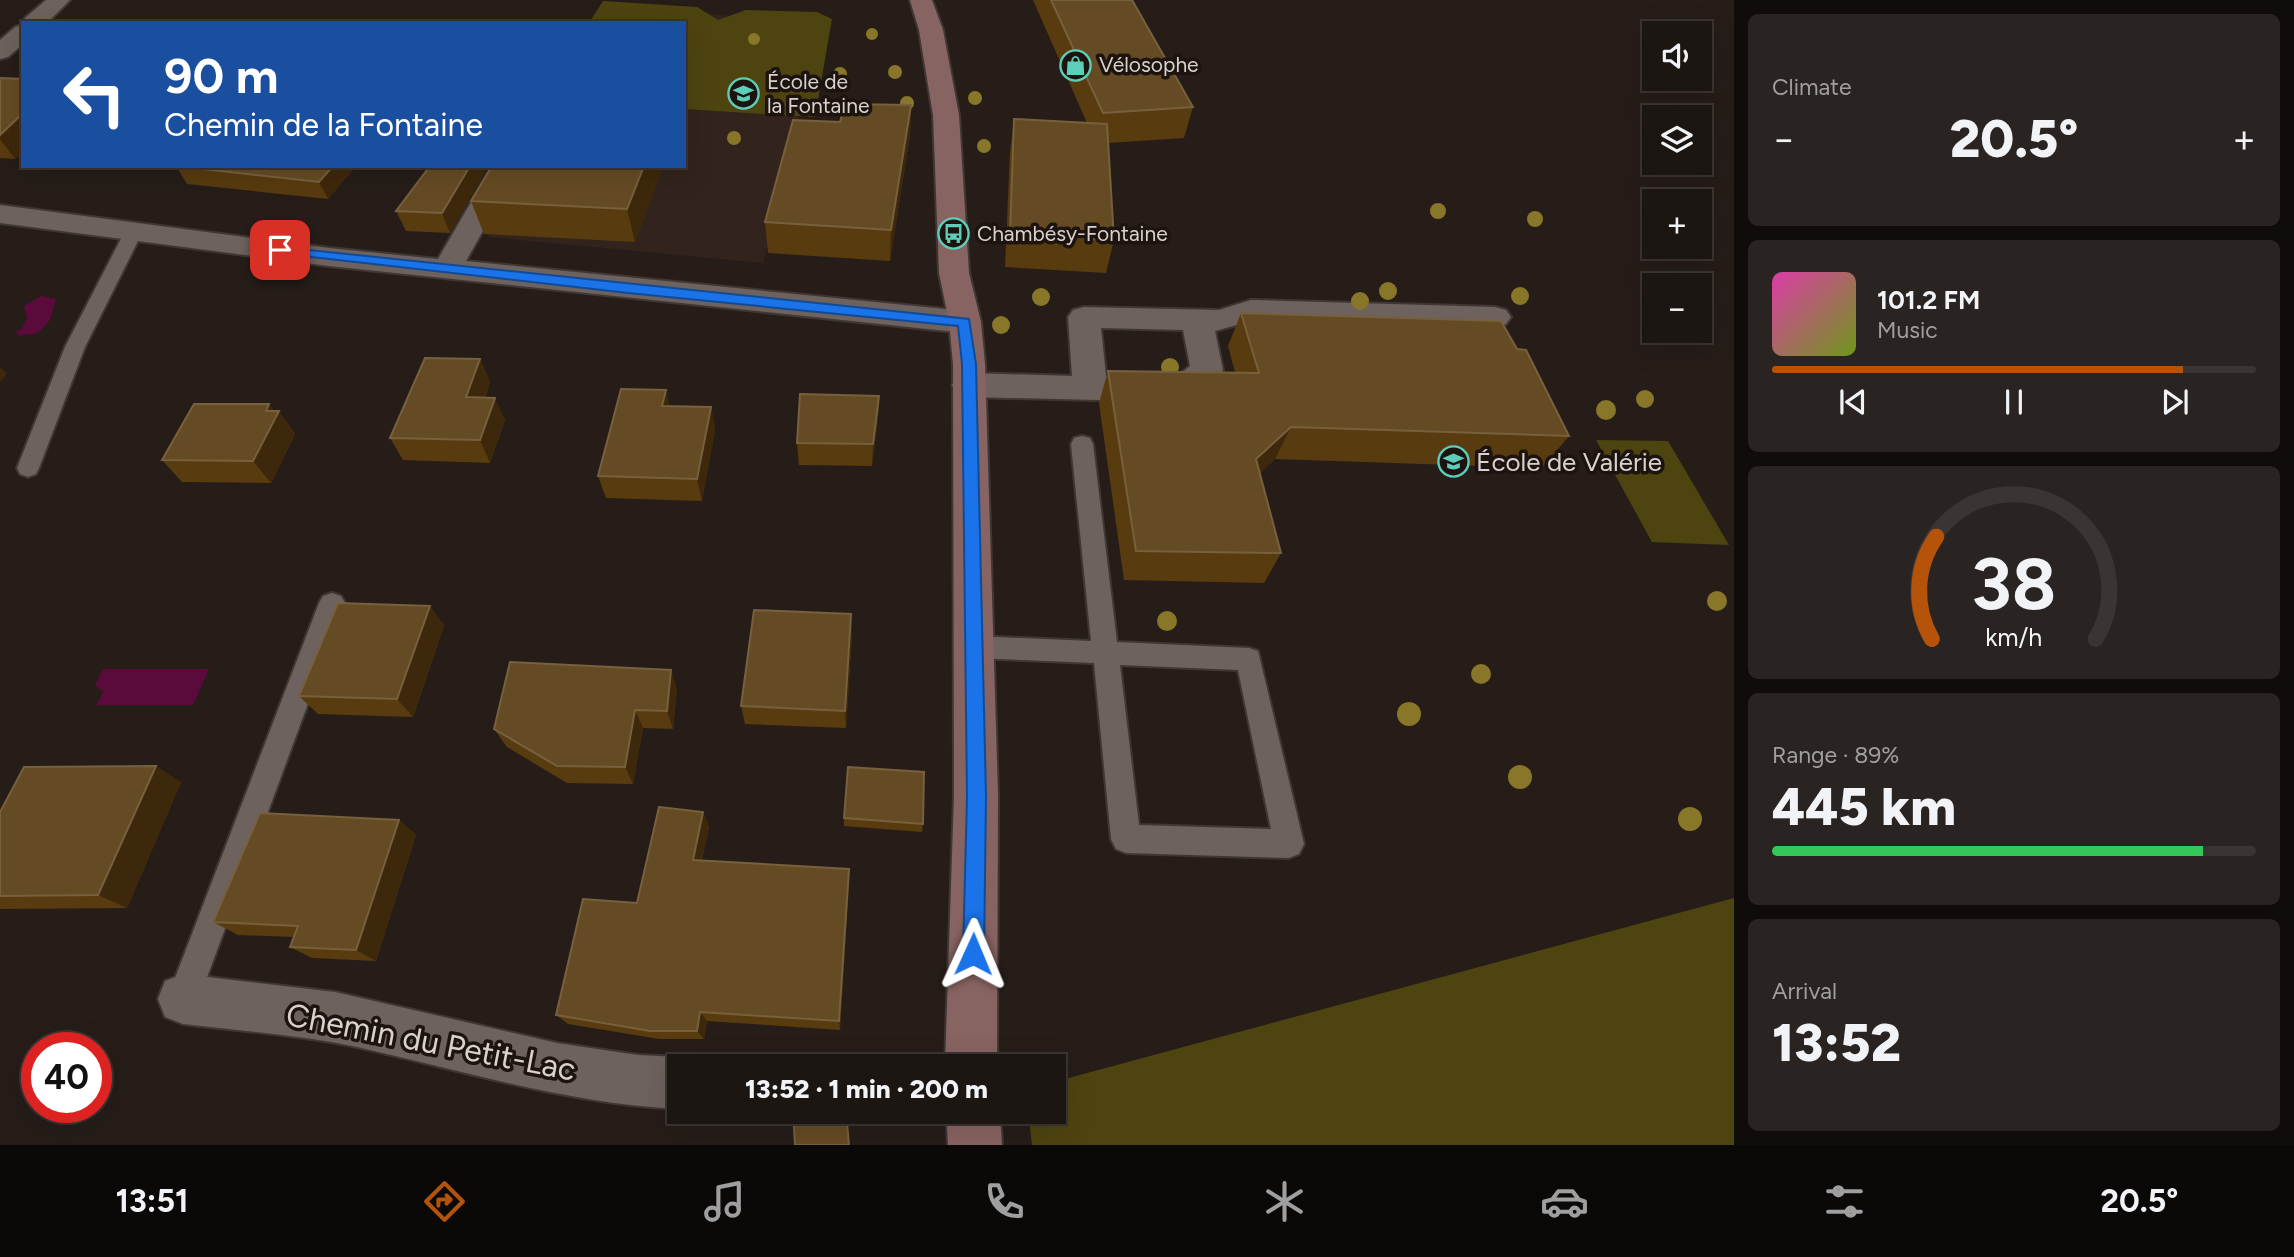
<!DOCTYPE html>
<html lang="en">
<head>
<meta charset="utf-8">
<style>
	:root { --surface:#1c1613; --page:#292321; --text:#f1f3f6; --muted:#a09fa0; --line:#3a3533; --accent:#b45309 }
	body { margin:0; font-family:Figtree,sans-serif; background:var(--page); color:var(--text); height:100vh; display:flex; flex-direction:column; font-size:26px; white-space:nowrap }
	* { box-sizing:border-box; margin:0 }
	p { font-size:23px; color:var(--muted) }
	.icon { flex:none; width:38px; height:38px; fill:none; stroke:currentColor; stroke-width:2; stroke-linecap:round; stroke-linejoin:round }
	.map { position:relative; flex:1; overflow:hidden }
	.sheet { display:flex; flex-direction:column; gap:14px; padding:14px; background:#0f0c0a; width:560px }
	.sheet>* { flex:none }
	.banner { position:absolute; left:21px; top:21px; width:665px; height:147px; border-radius:0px; box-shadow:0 7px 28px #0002,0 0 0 2px var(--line); background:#1a4fa0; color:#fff; overflow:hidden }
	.tools { position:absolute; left:1642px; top:21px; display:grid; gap:14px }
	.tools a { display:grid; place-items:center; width:70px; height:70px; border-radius:0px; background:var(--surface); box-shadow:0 7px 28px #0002,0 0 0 2px var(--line); font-size:35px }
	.speed { position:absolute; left:21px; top:1032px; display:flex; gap:14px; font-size:35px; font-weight:700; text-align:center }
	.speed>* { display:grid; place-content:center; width:91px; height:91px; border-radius:50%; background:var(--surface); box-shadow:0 7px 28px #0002,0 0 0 2px var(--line); line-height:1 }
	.speed .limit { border:10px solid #d22; background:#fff; color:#111 }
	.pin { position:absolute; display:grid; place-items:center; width:60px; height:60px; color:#fff; margin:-30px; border-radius:14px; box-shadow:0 4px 10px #0006 }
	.me { position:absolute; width:77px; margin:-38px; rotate:1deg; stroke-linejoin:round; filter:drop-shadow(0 0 5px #0008) }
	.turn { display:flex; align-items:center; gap:24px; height:147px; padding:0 28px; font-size:32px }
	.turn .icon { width:91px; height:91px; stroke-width:2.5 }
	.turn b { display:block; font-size:49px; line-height:60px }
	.big { font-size:52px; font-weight:800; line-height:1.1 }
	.sheet .card { flex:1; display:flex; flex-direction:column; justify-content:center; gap:10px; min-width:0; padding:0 24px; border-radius:10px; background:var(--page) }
	.sheet .dial { align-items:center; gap:0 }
	.dial svg { height:182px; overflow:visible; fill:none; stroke:var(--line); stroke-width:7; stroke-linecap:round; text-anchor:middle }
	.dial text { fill:var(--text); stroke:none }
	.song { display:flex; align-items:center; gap:21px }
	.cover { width:84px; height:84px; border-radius:10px; background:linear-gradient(135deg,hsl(320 70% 55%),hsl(80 70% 35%)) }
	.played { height:7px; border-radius:4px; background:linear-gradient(90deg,var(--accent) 85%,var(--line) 85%) }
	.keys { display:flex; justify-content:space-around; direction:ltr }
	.heat { display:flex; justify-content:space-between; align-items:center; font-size:38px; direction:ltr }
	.charge { height:10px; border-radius:5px; background:linear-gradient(90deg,#34c759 89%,var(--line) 0) }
	.trip { position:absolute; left:667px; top:1054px; width:399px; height:70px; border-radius:0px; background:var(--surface); box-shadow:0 7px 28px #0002,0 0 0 2px var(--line); font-weight:800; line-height:70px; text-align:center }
	.menu { display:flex; height:112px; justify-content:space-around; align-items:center; background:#0b0908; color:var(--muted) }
	.menu .icon { width:49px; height:49px }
	.menu .selected { color:var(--accent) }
	.menu b { font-size:32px; color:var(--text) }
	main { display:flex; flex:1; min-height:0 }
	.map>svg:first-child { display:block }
</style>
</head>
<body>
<main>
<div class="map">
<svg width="1734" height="1145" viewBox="0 0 1734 1145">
	<rect width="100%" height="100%" fill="#261d19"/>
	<path fill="#32231c" d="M 605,7 L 823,22 L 763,263 L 488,237 L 521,166 L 684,166 L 684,23 Z"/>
	<g fill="#4e4410">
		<path d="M 603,1 L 697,7 L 718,20 L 746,10 L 817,12 L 832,19 L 815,117 L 684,109 L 684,23 L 589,23 Z"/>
		<path d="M 1596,440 L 1668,441 L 1729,545 L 1652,542 Z"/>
		<path d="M 1734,898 L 1734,1145 L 1032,1145 L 1028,1111 L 1054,1111 L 1054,1082 Z"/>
	</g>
	<g fill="#5a0a3b">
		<path d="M 41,296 L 56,299 L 50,320 L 38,333 L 18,336 L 16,331 L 21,329 L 27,319 L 24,306 Z"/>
		<path d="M 103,669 L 209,669 L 193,705 L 96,705 L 103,692 L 95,685 Z"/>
	</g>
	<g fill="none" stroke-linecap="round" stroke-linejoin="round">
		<defs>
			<g id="lane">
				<path d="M 134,225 L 143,231 L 85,347 L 39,468 L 36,474 L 28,477 L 20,474 L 17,468 L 65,347 L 125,231 Z"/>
				<path d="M 1082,436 L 1090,438 L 1093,444 L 1117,642 L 1249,648 L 1258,651 L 1304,844 L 1299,854 L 1289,858 L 1126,853 L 1116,849 L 1111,839 L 1094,663 L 973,658 L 964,655 L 960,647 L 964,639 L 973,636 L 1091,641 L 1071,444 L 1074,438 ZM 1120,665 L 1238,670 L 1271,829 L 1139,825 Z"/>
				<path d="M 332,593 L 341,596 L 345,603 L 199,999 L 194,1010 L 183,1015 L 172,1010 L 167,999 L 319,603 L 323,596 Z"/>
			</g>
			<g id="street">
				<path d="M 46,0 L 70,0 L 47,23 L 23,25 L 25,18 Z"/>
				<path d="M 23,25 L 23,44 L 8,57 L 0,59 L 0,40 L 15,27 Z"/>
				<path d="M 492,166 L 519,166 L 466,261 L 965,311 L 976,315 L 981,322 L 976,329 L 965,333 L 329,266 L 0,223 L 0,205 L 329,248 L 438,259 Z"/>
				<path d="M 1251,300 L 1495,307 L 1506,310 L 1511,317 L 1506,324 L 1495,327 L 1254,320 L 1215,331 L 1223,370 C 1215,385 1198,397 1182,402 L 969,397 L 957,393 L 952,385 L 957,377 L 969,373 L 1072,376 L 1068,317 L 1073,310 L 1084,307 L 1219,310 ZM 1101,328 L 1183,330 L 1190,366 L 1175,378 L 1106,376 Z"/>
				<path d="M 183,974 L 335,992 L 557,1043 L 638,1055 L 679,1057 L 698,1066 L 679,1066 L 679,1109 C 568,1104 465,1071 357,1047 C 299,1035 241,1031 183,1024 L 165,1017 L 158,999 L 165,981 Z"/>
			</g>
			<g id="secondary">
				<path d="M 910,0 L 932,0 L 943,30 L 959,115 L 969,273 L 981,322 L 985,364 L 998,795 L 997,1066 L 945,1066 L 954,795 L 953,364 L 949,322 L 939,273 L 933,115 L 919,30 Z"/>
				<path d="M 946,1111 L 1000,1111 L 1002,1145 L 948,1145 Z"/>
			</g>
		</defs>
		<use href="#lane" stroke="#3f3735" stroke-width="4"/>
		<use href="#street" stroke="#3f3735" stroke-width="4"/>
		<use href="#secondary" stroke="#3f3735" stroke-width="4"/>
		<use href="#lane" fill="#6d625d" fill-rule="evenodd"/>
		<use href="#street" fill="#6d625d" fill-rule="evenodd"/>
		<use href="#secondary" fill="#876361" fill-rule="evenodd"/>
	</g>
	<g fill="#887629">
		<circle cx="872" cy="34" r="6"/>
		<circle cx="754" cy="39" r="6"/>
		<circle cx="895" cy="72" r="7"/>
		<circle cx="840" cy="74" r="7"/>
		<circle cx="975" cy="98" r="7"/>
		<circle cx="907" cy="103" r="7"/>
		<circle cx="734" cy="138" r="7"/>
		<circle cx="984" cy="146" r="7"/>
		<circle cx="1438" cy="211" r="8"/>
		<circle cx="1535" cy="219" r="8"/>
		<circle cx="1388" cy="291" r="9"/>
		<circle cx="1520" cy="296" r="9"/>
		<circle cx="1041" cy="297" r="9"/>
		<circle cx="1360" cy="301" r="9"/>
		<circle cx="1001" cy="325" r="9"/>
		<circle cx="1170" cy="367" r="9"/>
		<circle cx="1645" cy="399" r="9"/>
		<circle cx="1606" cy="410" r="10"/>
		<circle cx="1717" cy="601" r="10"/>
		<circle cx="1167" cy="621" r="10"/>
		<circle cx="1481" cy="674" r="10"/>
		<circle cx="1409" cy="714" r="12"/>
		<circle cx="1520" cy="777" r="12"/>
		<circle cx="1690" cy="819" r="12"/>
	</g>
	<g fill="#583b0f">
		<path d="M 1033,0 L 1132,0 L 1193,107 L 1184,138 L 1108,143 L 1114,240 L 1106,273 L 1005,267 L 1010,152 L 1014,119 L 1087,123 Z"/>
		<path d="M 0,78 L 23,79 L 23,151 L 15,159 L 0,158 Z"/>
		<path d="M 911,105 L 910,135 L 890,261 L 768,253 L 765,222 L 840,122 Z"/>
		<path d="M 176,166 L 356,166 L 328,199 L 187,184 Z"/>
		<path d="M 430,166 L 483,166 L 485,172 L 450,233 L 406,231 L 396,211 Z"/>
		<path d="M 492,166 L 663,166 L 635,242 L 484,234 L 471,201 Z"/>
		<path d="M 1241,313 L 1517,349 L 1569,436 L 1542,468 L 1275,459 L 1260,473 L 1281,553 L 1264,583 L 1124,580 L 1099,403 L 1108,371 L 1235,372 L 1228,346 Z"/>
		<path d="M 480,359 L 490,382 L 485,397 L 505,420 L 490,463 L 403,460 L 390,438 Z"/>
		<path d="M 879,396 L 878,419 L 872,466 L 799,465 L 797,443 Z"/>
		<path d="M 670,406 L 711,407 L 715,430 L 702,501 L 606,498 L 598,476 Z"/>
		<path d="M 274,411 L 279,411 L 295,434 L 271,483 L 182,482 L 162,460 Z"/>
		<path d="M 430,606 L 444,626 L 413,717 L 318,714 L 299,696 Z"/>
		<path d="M 851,614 L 852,634 L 846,728 L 745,724 L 741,706 Z"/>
		<path d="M 677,689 L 673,729 L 643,728 L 633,784 L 567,783 L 507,747 L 494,729 Z"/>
		<path d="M 181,782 L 127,908 L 0,909 L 0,812 Z"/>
		<path d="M 703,812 L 709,827 L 702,860 L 849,869 L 849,882 L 840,1030 L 707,1021 L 704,1039 L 659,1039 L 568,1024 L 556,1015 Z"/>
		<path d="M 844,818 L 923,824 L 922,832 L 844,826 Z"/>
		<path d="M 399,820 L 416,835 L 376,961 L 312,958 L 290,947 L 294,937 L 238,935 L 213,922 Z"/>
	</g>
	<g fill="#3e280b">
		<path d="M 911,105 L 910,135 L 890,261 L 891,230 Z"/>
		<path d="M 23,113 L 23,151 L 15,159 L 0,139 L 0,135 Z"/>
		<path d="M 333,166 L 356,166 L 328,199 L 319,182 Z"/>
		<path d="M 470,166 L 483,166 L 485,172 L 450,233 L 442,213 Z"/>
		<path d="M 644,166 L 663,166 L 635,242 L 627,209 Z"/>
		<path d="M 480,359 L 490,382 L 476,419 L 466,397 Z"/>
		<path d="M 0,367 L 7,374 L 0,382 Z"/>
		<path d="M 666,390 L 671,413 L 662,406 Z"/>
		<path d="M 879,396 L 878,419 L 872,466 L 873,444 Z"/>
		<path d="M 495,398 L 505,420 L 490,463 L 480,440 Z"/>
		<path d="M 269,404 L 277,415 L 279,411 L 295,434 L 271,483 L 253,461 L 266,411 Z"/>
		<path d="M 711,407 L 715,430 L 702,501 L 697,479 Z"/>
		<path d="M 1291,427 L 1275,459 L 1241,490 L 1256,459 Z"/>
		<path d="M 430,606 L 444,626 L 413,717 L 397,699 Z"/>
		<path d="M 851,614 L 852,634 L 846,728 L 845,711 Z"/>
		<path d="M 671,670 L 677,689 L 673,729 L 667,711 Z"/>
		<path d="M 635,710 L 643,728 L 633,784 L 625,767 Z"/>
		<path d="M 156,766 L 181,782 L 127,908 L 98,895 Z"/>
		<path d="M 703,812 L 709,827 L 699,873 L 693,860 Z"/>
		<path d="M 399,820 L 416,835 L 376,961 L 356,950 Z"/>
		<path d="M 849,869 L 849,882 L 840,1030 L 839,1021 Z"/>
		<path d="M 700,1012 L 707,1021 L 704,1039 L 697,1031 Z"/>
	</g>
	<g fill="#654b24" stroke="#77603e" stroke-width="2">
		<path d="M 1051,0 L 1132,0 L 1193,107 L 1103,113 Z"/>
		<path d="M 0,78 L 23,79 L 23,113 L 0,135 Z"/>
		<path d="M 845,104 L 911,105 L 891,230 L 765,222 L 793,120 L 840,122 Z"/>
		<path d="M 1014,119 L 1107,124 L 1114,240 L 1010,234 Z"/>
		<path d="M 176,166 L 333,166 L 319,182 Z"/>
		<path d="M 430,166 L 470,166 L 442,213 L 396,211 Z"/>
		<path d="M 492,166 L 644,166 L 627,209 L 471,201 Z"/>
		<path d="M 1241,313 L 1501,321 L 1517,349 L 1526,350 L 1569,436 L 1291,427 L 1256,459 L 1281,553 L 1136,551 L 1108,371 L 1259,373 Z"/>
		<path d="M 425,358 L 480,359 L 466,397 L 495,398 L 480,440 L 390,438 Z"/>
		<path d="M 621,389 L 666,390 L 662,406 L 711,407 L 697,479 L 598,476 Z"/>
		<path d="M 800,394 L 879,396 L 873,444 L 797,443 Z"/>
		<path d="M 194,404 L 269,404 L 266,411 L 279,411 L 253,461 L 162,460 Z"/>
		<path d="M 338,603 L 430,606 L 397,699 L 299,696 Z"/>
		<path d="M 754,610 L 851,614 L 845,711 L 741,706 Z"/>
		<path d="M 510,662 L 671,670 L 667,711 L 635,710 L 625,767 L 557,766 L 494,729 Z"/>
		<path d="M 156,766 L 98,895 L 0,896 L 0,812 L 24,767 Z"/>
		<path d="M 848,767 L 924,772 L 923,824 L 844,818 Z"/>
		<path d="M 659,807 L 703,812 L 693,860 L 849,869 L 839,1021 L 700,1012 L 697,1031 L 650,1031 L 556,1015 L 583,899 L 637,903 Z"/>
		<path d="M 260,813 L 399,820 L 356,950 L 290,947 L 298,926 L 213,922 Z"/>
		<path d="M 846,1111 L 849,1145 L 795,1145 L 793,1112 Z"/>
	</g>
	<path fill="#1a73e8" stroke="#114b97" stroke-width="2" d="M 280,247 L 969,319 L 976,364 L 986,796 L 984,954 L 981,961 L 973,964 L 966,961 L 963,954 L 967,796 L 962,364 L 958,326 L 628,293 L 276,253 L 274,250 Z"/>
	<defs>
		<symbol id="shop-ring" viewBox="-11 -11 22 22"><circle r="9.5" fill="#1d1410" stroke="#5cceba" stroke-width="1.5"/><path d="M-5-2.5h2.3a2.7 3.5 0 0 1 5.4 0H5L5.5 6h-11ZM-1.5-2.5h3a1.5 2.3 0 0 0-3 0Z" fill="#5cceba"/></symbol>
		<symbol id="school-ring" viewBox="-11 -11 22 22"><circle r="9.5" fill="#1d1410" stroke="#5cceba" stroke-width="1.5"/><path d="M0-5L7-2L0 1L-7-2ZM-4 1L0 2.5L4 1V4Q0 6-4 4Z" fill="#5cceba"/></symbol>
		<symbol id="bus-ring" viewBox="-11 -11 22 22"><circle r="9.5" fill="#1d1410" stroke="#5cceba" stroke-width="1.5"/><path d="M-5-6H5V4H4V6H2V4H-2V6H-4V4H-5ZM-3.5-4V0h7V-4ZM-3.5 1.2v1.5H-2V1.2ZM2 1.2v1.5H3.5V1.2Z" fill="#5cceba"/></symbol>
	</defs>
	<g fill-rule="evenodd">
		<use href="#shop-ring" x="1058" y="48" width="35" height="35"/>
		<use href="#school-ring" x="726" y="76" width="35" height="35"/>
		<use href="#bus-ring" x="936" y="216" width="35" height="35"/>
		<use href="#school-ring" x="1436" y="444" width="35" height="35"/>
	</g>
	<g text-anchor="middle" stroke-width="7" stroke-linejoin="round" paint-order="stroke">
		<g font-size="21" fill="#d8d1ce" stroke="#1d1410" text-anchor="start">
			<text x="1099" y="72">Vélosophe</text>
			<text x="767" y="89">École de<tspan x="767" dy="24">la Fontaine</tspan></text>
			<text x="977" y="241">Chambésy-Fontaine</text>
		</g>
		<g font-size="26" fill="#d8d1ce" stroke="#1d1410" text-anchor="start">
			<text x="1476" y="471">École de Valérie</text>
		</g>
		<g font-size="32" fill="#d8d1ce" stroke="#1d1410">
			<text transform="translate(431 1042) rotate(11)" y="11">Chemin du Petit-Lac</text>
		</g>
	</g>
</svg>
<div class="tools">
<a><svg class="icon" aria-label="sound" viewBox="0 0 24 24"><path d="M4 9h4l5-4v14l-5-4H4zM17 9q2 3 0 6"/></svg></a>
<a><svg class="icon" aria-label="layers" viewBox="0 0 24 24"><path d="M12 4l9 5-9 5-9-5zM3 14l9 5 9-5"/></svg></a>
<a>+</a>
<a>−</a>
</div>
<div class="speed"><div class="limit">40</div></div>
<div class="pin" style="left:280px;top:250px;background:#d93025"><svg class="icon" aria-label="arrive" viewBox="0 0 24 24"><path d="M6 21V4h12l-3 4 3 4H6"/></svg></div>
<svg class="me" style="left:973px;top:954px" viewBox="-20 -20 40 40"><path d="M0-17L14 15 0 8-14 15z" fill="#1a73e8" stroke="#fff" stroke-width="4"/></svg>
<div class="trip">13:52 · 1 min · 200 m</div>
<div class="banner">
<div class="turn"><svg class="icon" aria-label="left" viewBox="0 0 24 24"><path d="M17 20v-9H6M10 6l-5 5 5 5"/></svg><div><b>90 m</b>Chemin de la Fontaine</div></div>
</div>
</div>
<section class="sheet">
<div class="card"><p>Climate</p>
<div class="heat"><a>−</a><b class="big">20.5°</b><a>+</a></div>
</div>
<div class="card">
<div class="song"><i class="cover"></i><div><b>101.2 FM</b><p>Music</p></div></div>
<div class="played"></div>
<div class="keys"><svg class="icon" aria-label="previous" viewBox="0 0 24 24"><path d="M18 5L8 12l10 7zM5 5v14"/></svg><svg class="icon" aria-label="pause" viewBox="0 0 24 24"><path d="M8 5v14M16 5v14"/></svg><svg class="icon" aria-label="next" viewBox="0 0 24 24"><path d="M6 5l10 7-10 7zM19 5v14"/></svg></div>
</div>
<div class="card dial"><svg viewBox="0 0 100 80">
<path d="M14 69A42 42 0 1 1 86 69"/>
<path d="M14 69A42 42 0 0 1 16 24" stroke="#b45309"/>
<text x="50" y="56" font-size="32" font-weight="700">38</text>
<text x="50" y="72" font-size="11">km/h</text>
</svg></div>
<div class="card"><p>Range · 89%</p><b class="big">445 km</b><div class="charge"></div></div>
<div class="card"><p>Arrival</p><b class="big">13:52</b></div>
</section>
</main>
<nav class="menu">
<b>13:51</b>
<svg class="icon selected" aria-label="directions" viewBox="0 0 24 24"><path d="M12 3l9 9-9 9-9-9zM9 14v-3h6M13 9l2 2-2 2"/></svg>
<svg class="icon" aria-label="music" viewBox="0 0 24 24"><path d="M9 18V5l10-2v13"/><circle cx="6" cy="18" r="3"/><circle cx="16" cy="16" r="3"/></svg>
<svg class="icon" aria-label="phone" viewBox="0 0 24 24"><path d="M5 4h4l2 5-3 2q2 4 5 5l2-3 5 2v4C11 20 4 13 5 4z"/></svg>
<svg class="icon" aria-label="climate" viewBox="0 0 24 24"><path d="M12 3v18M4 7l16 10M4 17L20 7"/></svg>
<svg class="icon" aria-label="car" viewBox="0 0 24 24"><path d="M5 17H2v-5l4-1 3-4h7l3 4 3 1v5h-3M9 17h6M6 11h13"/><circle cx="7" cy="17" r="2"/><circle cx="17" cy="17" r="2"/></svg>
<svg class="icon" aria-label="filters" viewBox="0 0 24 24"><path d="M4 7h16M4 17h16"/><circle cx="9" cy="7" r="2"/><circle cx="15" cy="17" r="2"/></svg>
<b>20.5°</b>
</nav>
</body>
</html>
